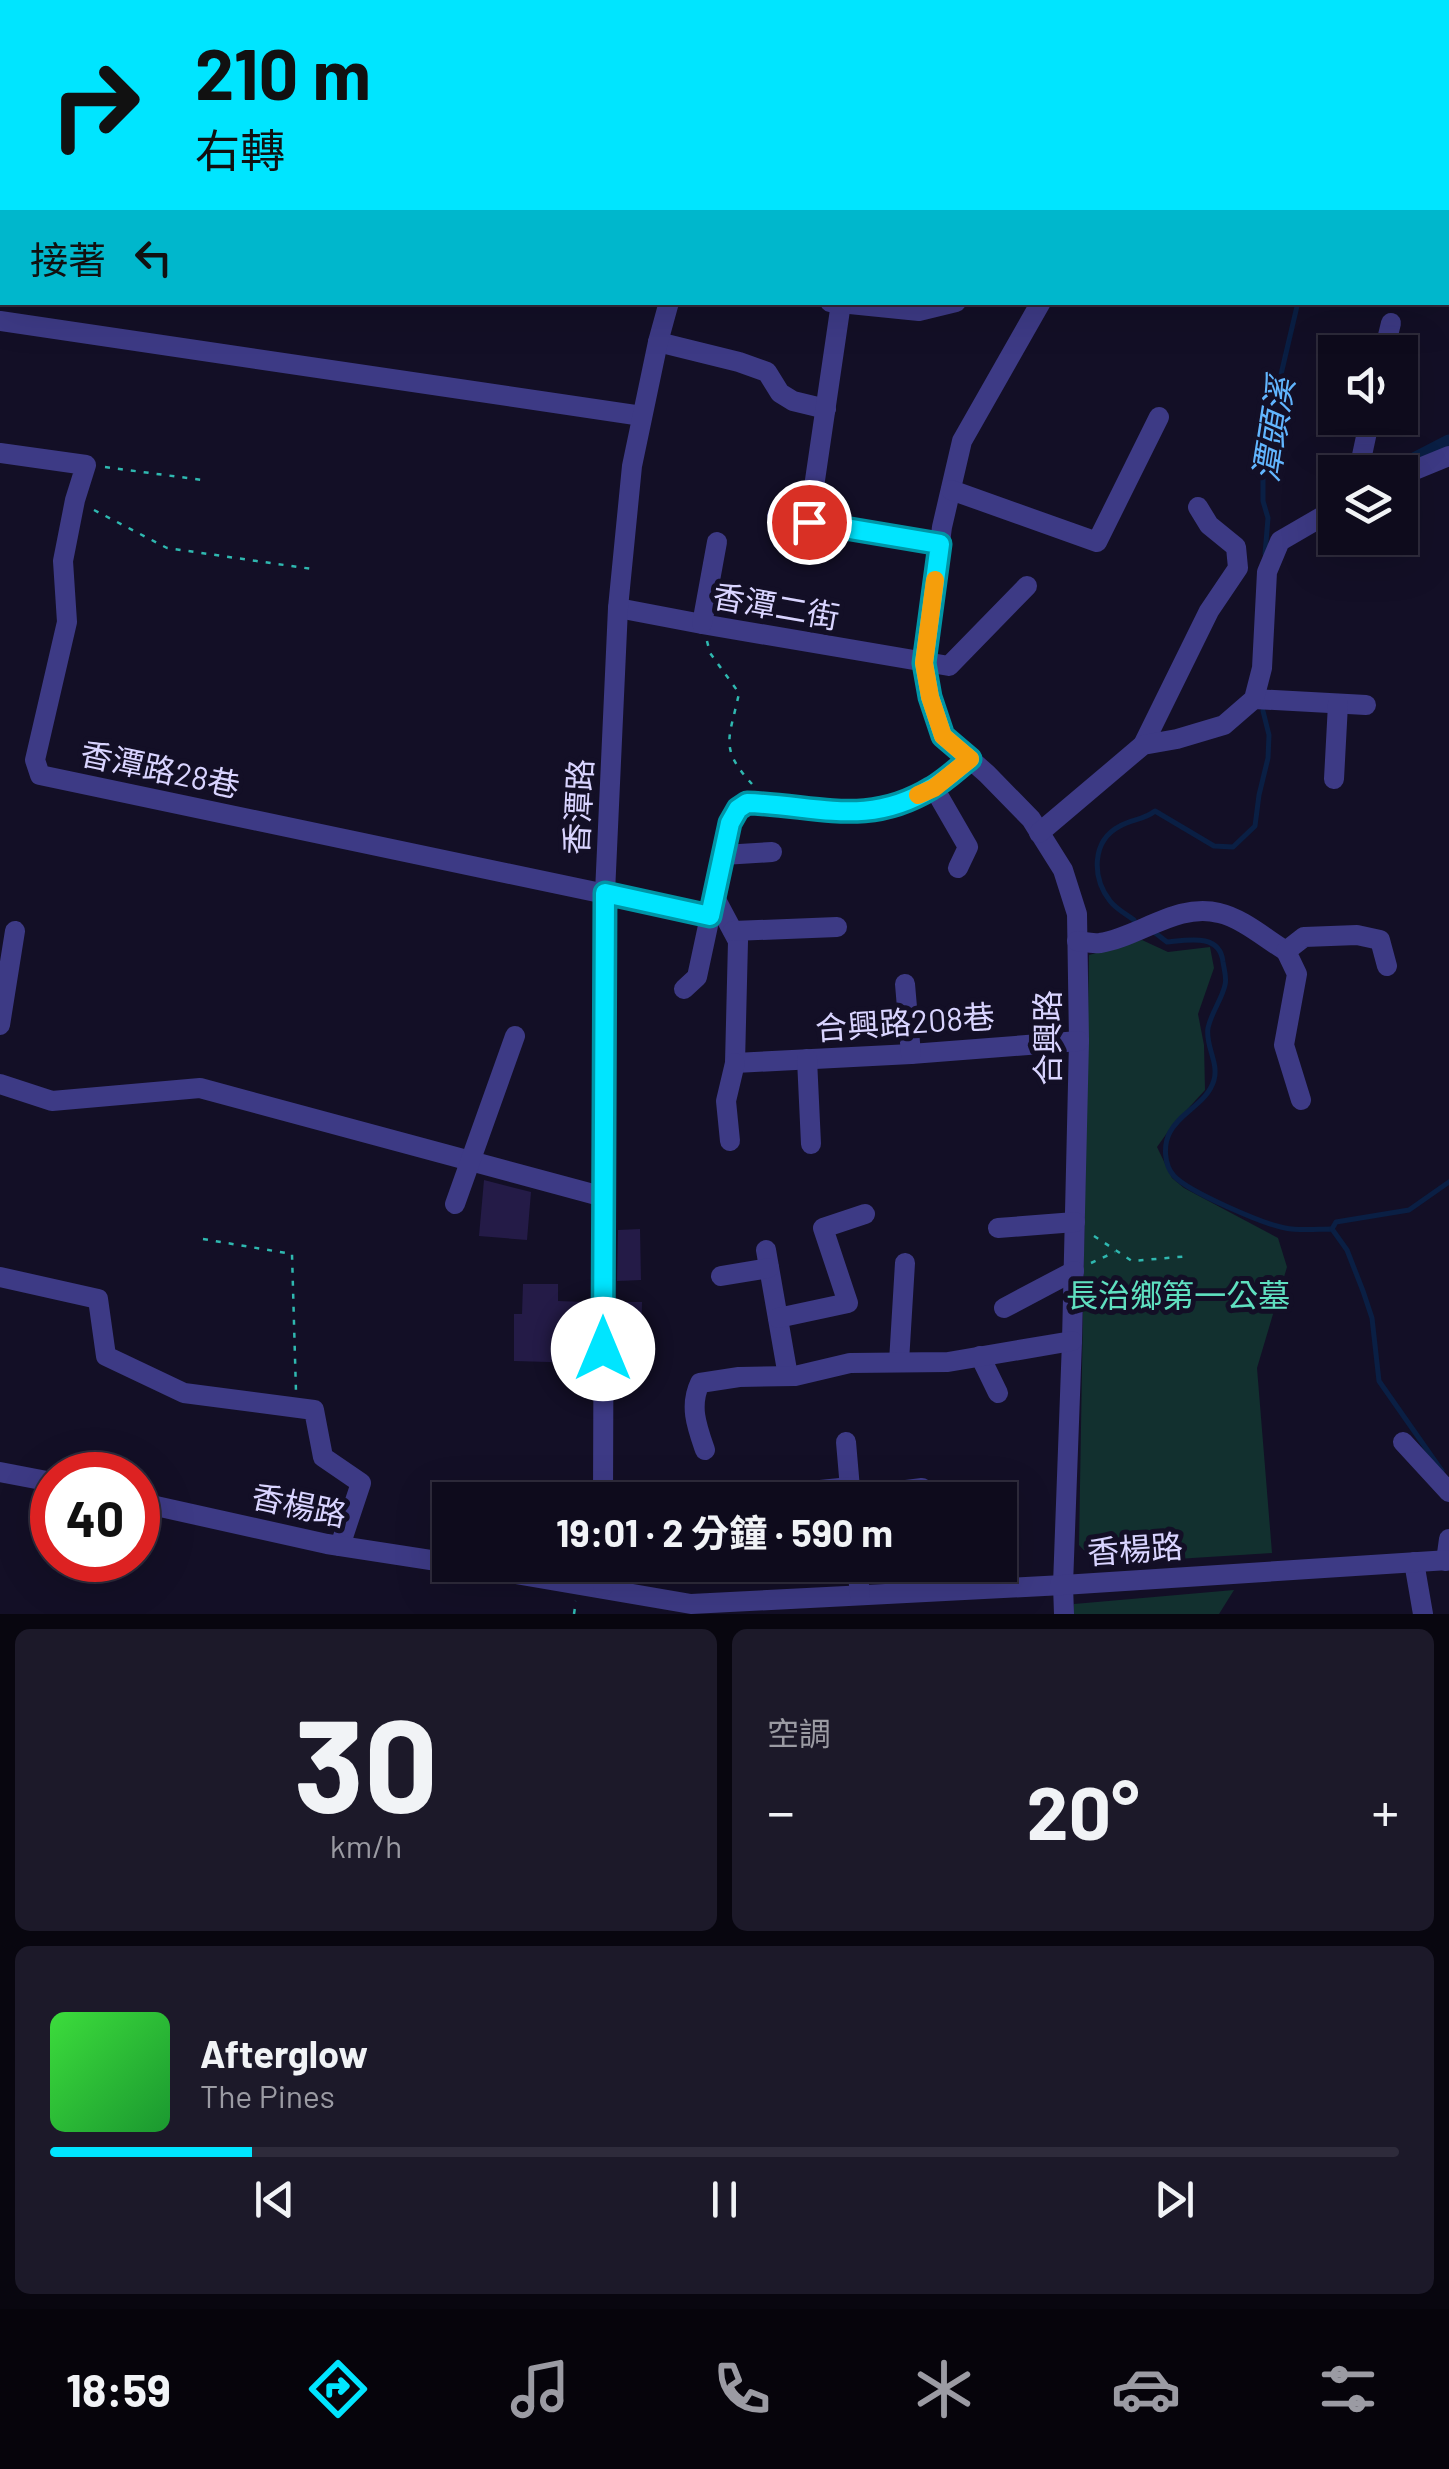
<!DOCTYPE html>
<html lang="zh-TW">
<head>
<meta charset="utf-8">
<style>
	:root { --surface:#0e0b1c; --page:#1c1929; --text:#f1f3f6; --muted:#9b9ba3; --line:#2e2b3b; --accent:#00e5ff }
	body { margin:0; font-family:Barlow,"Noto Sans TC",sans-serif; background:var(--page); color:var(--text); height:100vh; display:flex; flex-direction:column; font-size:38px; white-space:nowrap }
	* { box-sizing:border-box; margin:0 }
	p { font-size:32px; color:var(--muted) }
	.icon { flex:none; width:55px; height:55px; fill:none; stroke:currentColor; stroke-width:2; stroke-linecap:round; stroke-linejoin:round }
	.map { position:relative; height:1614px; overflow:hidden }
	.panel { display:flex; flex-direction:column; gap:15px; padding:15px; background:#08060f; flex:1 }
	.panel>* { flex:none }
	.guide { position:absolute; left:0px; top:0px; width:1450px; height:305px; box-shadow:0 10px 40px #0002,0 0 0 2px var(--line); background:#00e5ff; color:#111; overflow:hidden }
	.fabs { position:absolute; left:1318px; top:335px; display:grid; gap:20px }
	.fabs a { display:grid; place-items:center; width:100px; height:100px; border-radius:0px; background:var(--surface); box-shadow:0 10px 40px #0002,0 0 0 2px var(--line); font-size:50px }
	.speed { position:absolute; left:30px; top:1452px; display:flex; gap:20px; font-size:50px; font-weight:700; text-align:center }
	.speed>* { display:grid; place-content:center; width:130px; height:130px; border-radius:50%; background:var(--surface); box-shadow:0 10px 40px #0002,0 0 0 2px var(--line); line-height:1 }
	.speed .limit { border:15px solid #d22; background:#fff; color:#111 }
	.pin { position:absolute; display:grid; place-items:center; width:85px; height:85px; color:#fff; margin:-42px; border:5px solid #fff; border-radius:50%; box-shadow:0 2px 10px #0007 }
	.me { position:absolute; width:110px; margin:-55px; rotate:0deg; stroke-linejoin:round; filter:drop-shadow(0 0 8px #0008) }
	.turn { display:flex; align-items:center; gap:35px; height:210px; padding:0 30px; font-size:45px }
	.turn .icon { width:130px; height:130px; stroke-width:2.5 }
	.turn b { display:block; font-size:70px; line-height:85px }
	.then { display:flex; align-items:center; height:95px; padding:0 30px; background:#0003; gap:20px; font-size:38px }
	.big { font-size:75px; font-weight:700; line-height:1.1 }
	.panel .tile { flex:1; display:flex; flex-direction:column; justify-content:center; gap:15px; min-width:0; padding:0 35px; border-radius:15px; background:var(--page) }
	.panel .dial { align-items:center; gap:0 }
	.dial b { font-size:130px; line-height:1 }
	.song { display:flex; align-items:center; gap:30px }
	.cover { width:120px; height:120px; border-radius:15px; background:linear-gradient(135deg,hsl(120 70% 55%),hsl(130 70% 35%)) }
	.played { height:10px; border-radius:5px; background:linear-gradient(90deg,var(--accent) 15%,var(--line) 15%) }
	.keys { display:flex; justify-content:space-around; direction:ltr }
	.heat { display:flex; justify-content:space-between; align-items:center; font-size:55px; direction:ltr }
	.panel .tiles { flex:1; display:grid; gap:15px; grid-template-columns:1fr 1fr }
	.tile:last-child { grid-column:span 2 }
	.trip { position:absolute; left:432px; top:1482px; width:585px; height:100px; border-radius:0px; background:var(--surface); box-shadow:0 10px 40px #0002,0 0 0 2px var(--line); font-weight:700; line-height:100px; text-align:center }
	.dock { display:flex; height:160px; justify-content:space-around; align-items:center; background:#06040b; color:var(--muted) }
	.dock .icon { width:70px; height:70px }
	.dock .on { color:var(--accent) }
	.dock b { font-size:45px; color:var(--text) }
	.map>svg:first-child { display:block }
</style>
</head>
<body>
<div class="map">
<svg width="1449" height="1614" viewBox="0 0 1449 1614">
	<rect width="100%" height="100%" fill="#130f26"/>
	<g fill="#12302f">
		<path d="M 1142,940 L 1168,952 L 1210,947 L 1214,968 L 1198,1014 L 1204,1045 L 1205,1090 L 1172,1126 L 1157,1147 L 1172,1178 L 1184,1188 L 1278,1238 L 1287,1267 L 1257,1368 L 1272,1553 L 1097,1564 L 1079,1545 L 1089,955 Z"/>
		<path d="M 1234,1590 L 1219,1614 L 1073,1614 L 1074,1604 Z"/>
	</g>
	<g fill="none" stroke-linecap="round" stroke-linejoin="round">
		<g stroke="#0a1f44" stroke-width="5">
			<path d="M 1371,0 L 1371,2"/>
			<path d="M 1265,554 L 1268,518 L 1263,501 L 1263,451 L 1298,302"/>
			<path d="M 1134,920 C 1126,914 1116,909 1110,901 C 1092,878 1091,841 1120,826 C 1132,819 1144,820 1155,811 L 1214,846 L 1233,847 L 1255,826 L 1259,795 L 1268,758 L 1269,735 L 1263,711"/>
			<path d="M 1154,932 L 1167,942 C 1188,940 1220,933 1223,962 C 1224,969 1227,978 1225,985 C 1222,999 1211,1013 1208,1028 C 1205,1046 1219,1062 1214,1080 C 1207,1104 1181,1111 1170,1132 C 1163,1145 1164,1165 1174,1176 C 1189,1192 1263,1224 1285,1228 C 1300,1231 1317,1229 1332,1229 L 1347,1250 L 1363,1291 L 1372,1318 L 1379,1381 L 1442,1471"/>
			<path d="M 1332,1229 L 1336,1222 L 1409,1210 L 1449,1182"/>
		</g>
		<path stroke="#0a1f44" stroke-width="15" d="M 1391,472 L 1449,442"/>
	</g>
	<g fill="#241b47">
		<path d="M 484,1180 L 531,1192 L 527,1240 L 479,1236 Z"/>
		<path d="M 640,1229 L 641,1280 L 617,1281 L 618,1230 Z"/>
		<path d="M 523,1284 L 558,1284 L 558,1301 L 585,1302 L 584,1363 L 514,1361 L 514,1314 L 522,1314 Z"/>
		<path d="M 619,1302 L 642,1302 L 641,1359 L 618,1359 Z"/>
	</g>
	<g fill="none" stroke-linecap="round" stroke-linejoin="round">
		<g stroke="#2fb8b0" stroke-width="2.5" stroke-dasharray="5 8" stroke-linecap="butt">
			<path d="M 105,467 L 202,480"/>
			<path d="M 94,510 L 167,548 L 312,569"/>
			<path d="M 707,641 L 710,653 L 739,693 C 730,738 718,747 752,784"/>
			<path d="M 1094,1236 L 1132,1261 L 1190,1256"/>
			<path d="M 203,1239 L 292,1254 L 296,1392"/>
			<path d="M 1091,1263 L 1115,1252"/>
			<path d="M 574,1614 L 576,1601"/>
		</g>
		<g stroke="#3d3a85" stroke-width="20">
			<path d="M 822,0 L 823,2"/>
			<path d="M 962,0 L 964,2"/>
			<path d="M 778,2 L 782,0"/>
			<path d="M 1197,2 L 1198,0"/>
			<path d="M 1448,203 L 1449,203"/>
			<path d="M 830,302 L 919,311 L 956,302"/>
			<path d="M 1041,302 L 962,441 L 942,527 L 924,663 L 930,697 L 943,735 L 987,774 L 1031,819 L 1063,870 L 1077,914 L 1079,1041 L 1072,1341 L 1063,1585 L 1064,1614"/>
			<path d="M 0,321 L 642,416"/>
			<path d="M 658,342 L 739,362 L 767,372 L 780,393 L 793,401 L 826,409"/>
			<path d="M 1384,352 L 1391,323"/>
			<path d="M 0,453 L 86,465 L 75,500 L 63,561 L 67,622 L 35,760 L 40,775 L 710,916"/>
			<path d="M 1363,472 L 1361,460 L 1370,418"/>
			<path d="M 1400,476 L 1449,456"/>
			<path d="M 951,490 L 1097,542 L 1159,417"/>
			<path d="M 777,516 L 940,544"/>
			<path d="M 809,521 L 841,303"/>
			<path d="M 618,608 L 702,624 L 949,666 L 1027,586"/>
			<path d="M 702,624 L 717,542"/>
			<path d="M 1254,699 L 1366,705"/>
			<path d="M 1143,745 L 1209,611 L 1238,568 L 1236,547 L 1209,525 L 1198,507"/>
			<path d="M 1334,779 L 1338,704"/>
			<path d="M 934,788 L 968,847 L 958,868"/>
			<path d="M 1039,833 L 1143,745 L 1177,739 L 1224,725 L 1254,699 L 1262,668 L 1267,572 L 1280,541 L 1335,509"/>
			<path d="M 723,855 L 772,852"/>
			<path d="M 714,896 L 738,941 L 735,1063 L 911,1054 L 1079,1041"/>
			<path d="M 733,931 L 837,927"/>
			<path d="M 1077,941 C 1085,942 1092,944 1100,943 C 1139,937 1178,902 1219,913 C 1242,918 1266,939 1286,951"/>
			<path d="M 905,984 L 911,1054"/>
			<path d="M 684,989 L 697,977 L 730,823 L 738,809 L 747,803 C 817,805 866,828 932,788 C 946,780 958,768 970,759"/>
			<path d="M 0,1025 L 15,931"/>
			<path d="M 807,1059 L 811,1144"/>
			<path d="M 0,1084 L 52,1101 L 200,1088 L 604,1197"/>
			<path d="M 1301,1100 L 1284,1045 L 1297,974 L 1286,951 L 1304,937 L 1357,935 L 1380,940 L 1387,966"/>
			<path d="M 730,1141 L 726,1101 L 735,1063"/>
			<path d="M 455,1204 L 515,1036"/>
			<path d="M 998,1228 L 1075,1222"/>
			<path d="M 766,1250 L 788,1376"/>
			<path d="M 721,1276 L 769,1268"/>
			<path d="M 0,1277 L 98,1299 L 106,1356 L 184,1393 L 314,1410 L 323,1457 L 361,1483 L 340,1546"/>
			<path d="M 1004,1308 L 1074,1271"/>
			<path d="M 778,1318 L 848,1303 L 823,1228 L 865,1214"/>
			<path d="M 980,1356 L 998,1393"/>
			<path d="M 899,1362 L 905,1263"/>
			<path d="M 846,1442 L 851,1500"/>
			<path d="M 1403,1442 L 1449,1492"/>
			<path d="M 705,1450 C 697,1427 689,1406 700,1383 L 739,1377 L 795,1376 L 850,1363 L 948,1362 L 1072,1341"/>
			<path d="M 0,1472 L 52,1482"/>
			<path d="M 771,1495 L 850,1487"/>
			<path d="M 851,1497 L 922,1488"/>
			<path d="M 603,1500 L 605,893 L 618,608 L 632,466 L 658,342 L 669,302"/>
			<path d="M 138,1502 L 327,1544 L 450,1563"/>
			<path d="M 1446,1561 L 1449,1539"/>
			<path d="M 1414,1562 L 1423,1614"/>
			<path d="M 464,1565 L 691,1604 L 1063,1585 L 1449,1560"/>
			<path d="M 857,1565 L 860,1595"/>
			<path d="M 603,1587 L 603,1565"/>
		</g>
	</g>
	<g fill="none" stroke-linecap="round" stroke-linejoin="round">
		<defs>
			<path id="route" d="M 603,1349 L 605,893 L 710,916 L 730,823 L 738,809 L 747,803 C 817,805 867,828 932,788 C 946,780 958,768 970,759 L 943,736 L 930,697 L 924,663 L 940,544 L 809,522"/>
		</defs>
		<use href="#route" stroke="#0095a6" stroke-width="25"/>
		<use href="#route" stroke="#00e5ff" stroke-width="18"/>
		<path stroke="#f59e0b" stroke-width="18" d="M 918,795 L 934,788 L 970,759 L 943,736 L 930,697 L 924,663 L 935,580"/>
	</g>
	<g text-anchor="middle" stroke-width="10" stroke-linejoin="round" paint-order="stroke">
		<g font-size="32" fill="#d9d4ff" stroke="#130f26">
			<text transform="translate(776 607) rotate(10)" y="11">香潭二街</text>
			<text transform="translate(160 770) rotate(12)" y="11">香潭路28巷</text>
			<text transform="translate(579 807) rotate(-87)" y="11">香潭路</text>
			<text transform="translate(905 1023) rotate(-4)" y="11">合興路208巷</text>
			<text transform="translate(1048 1038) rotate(-90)" y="11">合興路</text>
			<text transform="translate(299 1506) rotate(12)" y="11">香楊路</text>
			<text transform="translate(1135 1550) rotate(-4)" y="11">香楊路</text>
		</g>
		<g font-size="32" fill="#5fe0c0" stroke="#130f26">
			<text x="1178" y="1307">長治鄉第一公墓</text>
		</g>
		<g font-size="35" font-style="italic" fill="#62b6ff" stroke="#130f26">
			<text transform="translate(1274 430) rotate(-81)" y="12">潭頭溪</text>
		</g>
	</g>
</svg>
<div class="fabs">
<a><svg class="icon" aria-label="sound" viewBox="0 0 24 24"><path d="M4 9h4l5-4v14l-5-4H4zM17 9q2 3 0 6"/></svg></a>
<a><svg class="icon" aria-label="layers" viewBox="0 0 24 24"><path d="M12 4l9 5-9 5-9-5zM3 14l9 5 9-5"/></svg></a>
</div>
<div class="speed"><div class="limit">40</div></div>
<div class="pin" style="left:809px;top:522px;background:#d93025"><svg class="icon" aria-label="arrive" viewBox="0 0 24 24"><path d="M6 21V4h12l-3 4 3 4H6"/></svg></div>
<svg class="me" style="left:603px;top:1349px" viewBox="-20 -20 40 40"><circle r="19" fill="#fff"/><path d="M0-13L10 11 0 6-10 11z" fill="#00e5ff"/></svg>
<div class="trip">19:01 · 2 分鐘 · 590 m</div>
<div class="guide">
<div class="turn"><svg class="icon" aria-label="right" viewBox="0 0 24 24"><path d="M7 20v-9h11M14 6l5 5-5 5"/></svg><div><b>210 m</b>右轉</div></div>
<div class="then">接著<svg class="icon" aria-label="left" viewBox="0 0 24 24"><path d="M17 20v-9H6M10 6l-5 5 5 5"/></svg></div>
</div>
</div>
<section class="panel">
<div class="tiles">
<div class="tile dial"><b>30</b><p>km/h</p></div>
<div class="tile"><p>空調</p>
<div class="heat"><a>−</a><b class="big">20°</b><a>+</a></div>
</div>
<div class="tile">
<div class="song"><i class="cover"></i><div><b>Afterglow</b><p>The Pines</p></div></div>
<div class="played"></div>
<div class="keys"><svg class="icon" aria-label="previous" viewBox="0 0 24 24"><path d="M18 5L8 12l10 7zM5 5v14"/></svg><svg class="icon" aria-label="pause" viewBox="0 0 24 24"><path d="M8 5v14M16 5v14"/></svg><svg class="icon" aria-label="next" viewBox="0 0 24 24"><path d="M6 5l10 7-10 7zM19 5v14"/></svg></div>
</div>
</div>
</section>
<nav class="dock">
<b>18:59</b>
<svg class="icon on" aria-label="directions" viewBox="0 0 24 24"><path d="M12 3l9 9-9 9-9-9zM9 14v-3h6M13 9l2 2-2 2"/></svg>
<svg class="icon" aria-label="music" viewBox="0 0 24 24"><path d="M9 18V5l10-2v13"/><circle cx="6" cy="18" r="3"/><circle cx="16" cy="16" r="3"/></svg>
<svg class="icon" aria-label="phone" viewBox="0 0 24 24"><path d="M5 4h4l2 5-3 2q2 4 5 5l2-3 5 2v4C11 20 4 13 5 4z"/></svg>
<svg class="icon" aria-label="climate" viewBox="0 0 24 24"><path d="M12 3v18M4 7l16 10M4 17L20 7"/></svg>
<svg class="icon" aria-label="car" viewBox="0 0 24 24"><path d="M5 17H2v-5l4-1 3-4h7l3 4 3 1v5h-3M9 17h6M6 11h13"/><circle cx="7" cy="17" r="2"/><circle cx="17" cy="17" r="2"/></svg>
<svg class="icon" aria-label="filters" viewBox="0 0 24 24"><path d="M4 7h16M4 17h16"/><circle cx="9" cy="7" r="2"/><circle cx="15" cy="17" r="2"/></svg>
</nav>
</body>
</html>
